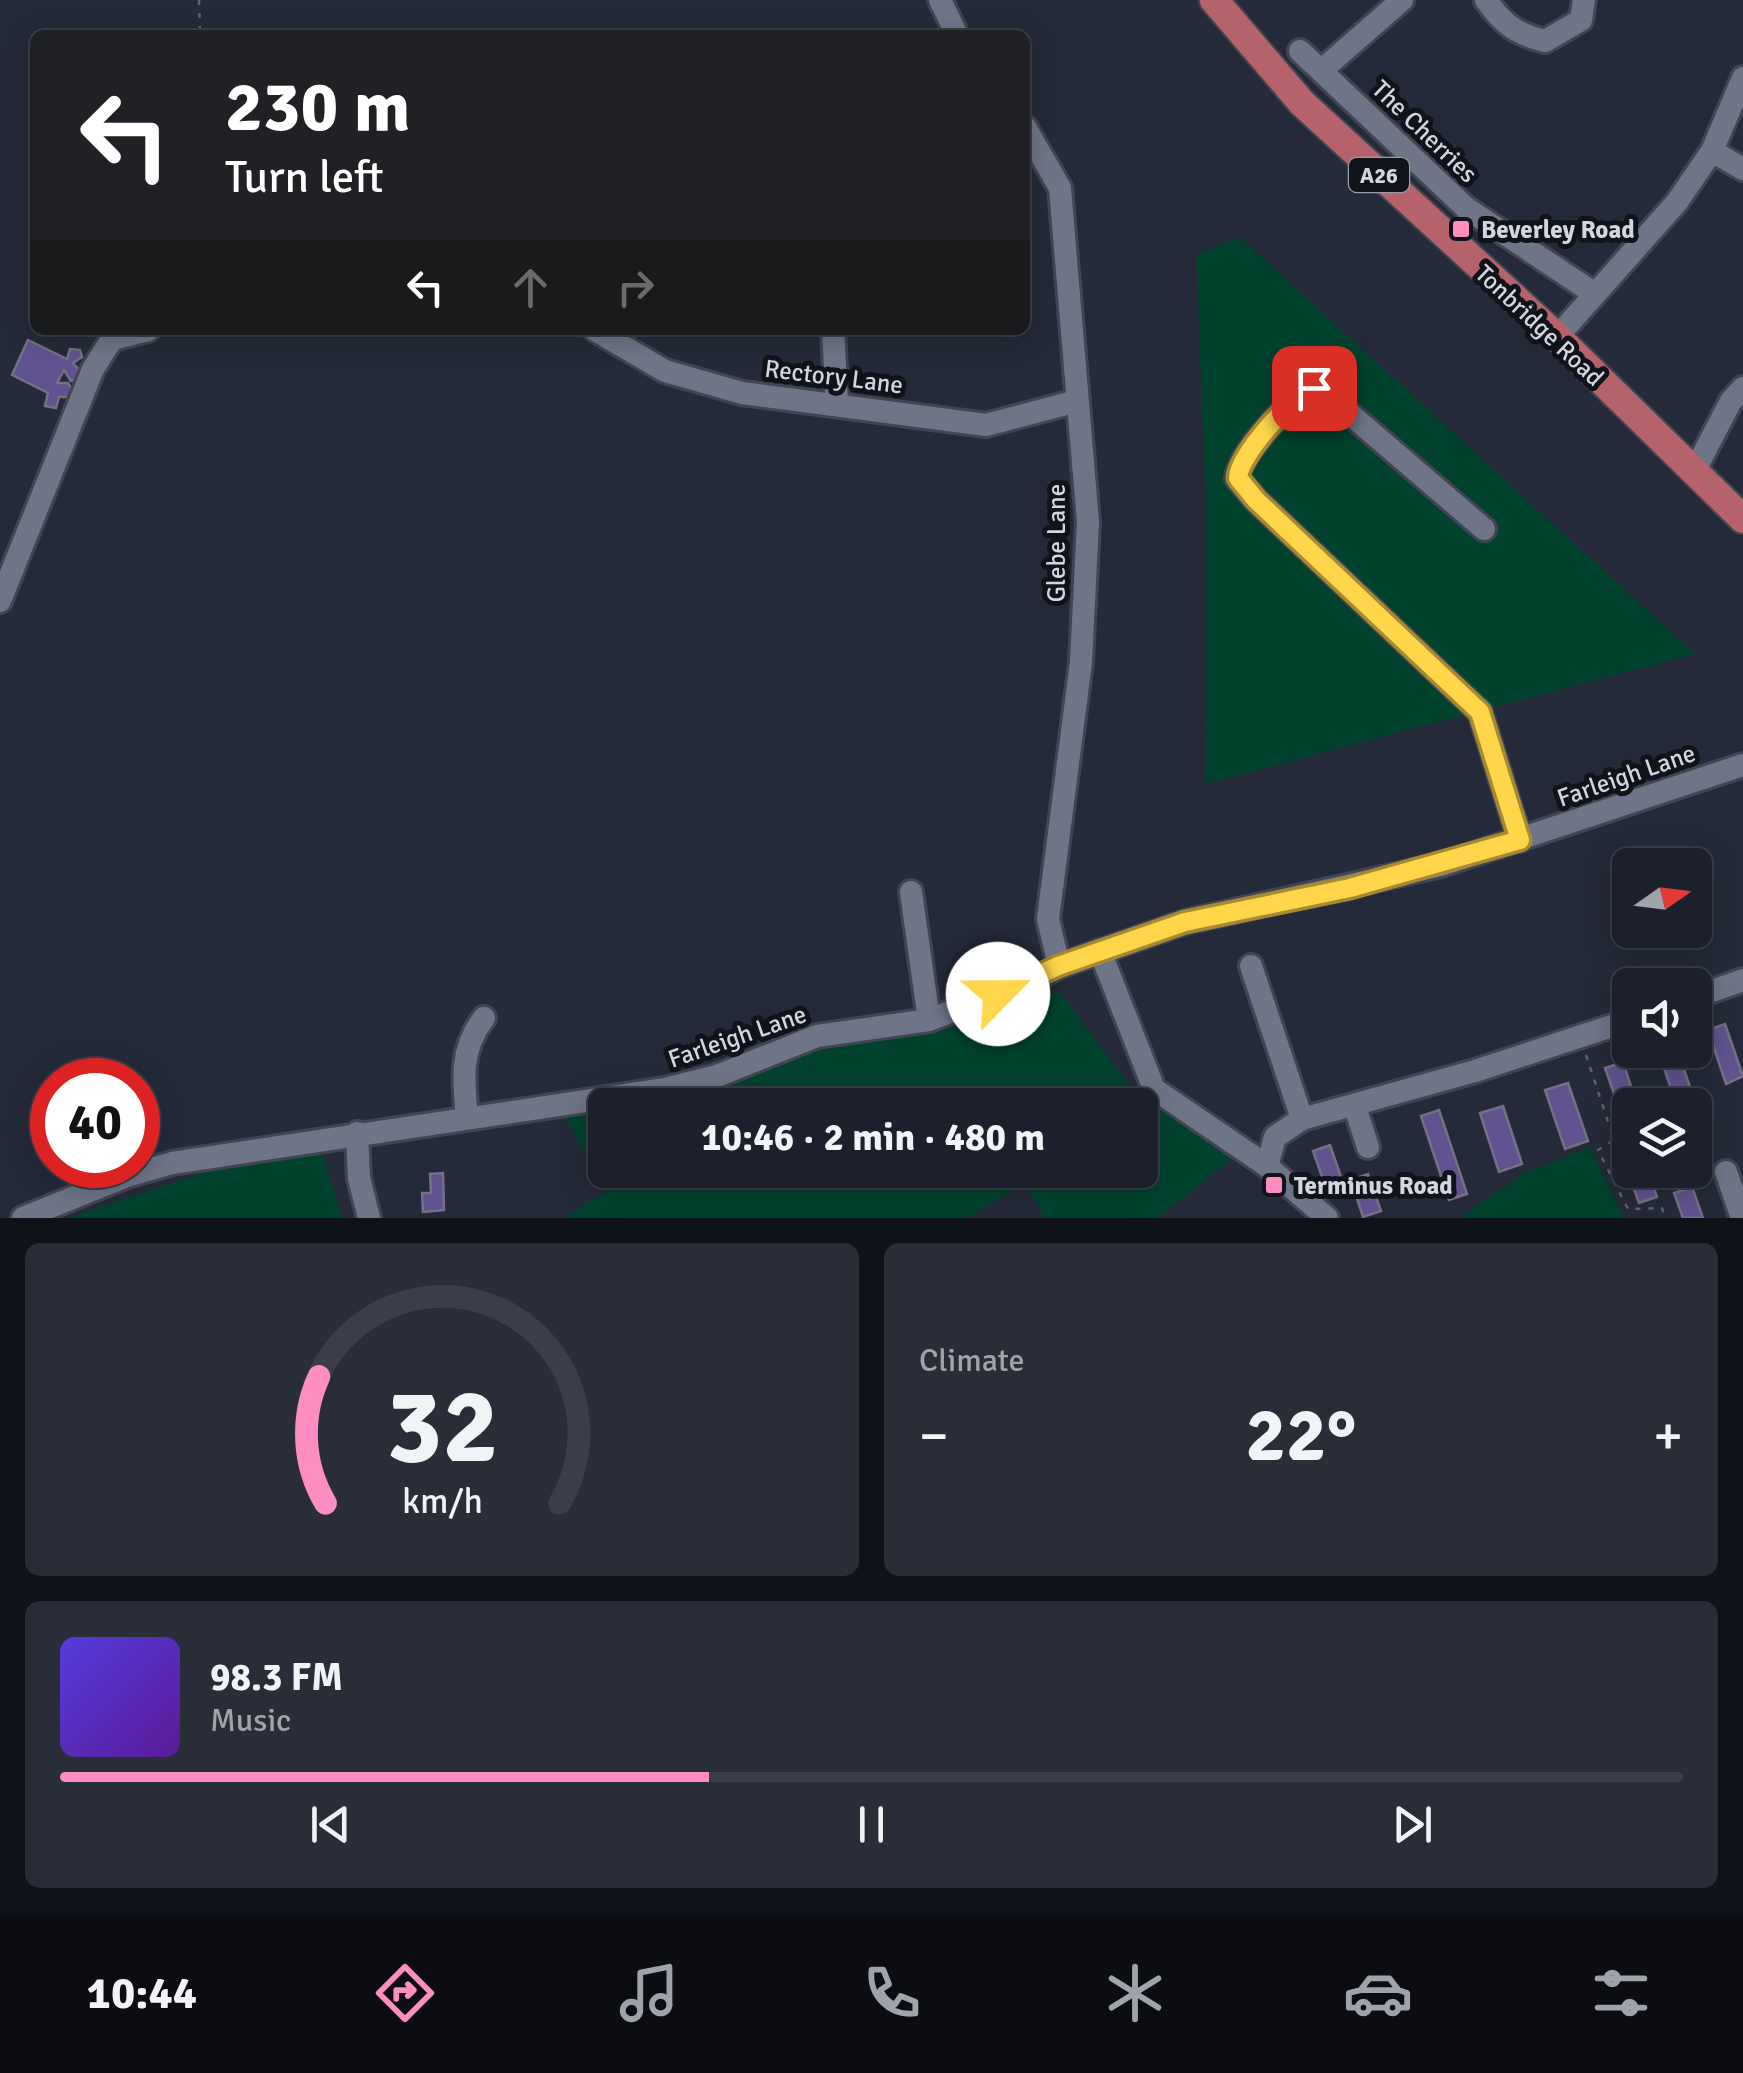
<!DOCTYPE html>
<html lang="en">
<head>
<meta charset="utf-8">
<style>
	:root { --surface:#1c202c; --page:#292d38; --text:#f1f3f6; --muted:#a0a3a9; --line:#3a3e48; --accent:#fd8ebf }
	body { margin:0; font-family:Signika,sans-serif; background:var(--page); color:var(--text); height:100vh; display:flex; flex-direction:column; font-size:38px; white-space:nowrap }
	* { box-sizing:border-box; margin:0 }
	p { font-size:32px; color:var(--muted) }
	.icon { flex:none; width:55px; height:55px; fill:none; stroke:currentColor; stroke-width:2; stroke-linecap:round; stroke-linejoin:round }
	.map { position:relative; height:1218px; overflow:hidden }
	.sheet { display:flex; flex-direction:column; gap:25px; padding:25px; background:#0f1218; flex:1 }
	.sheet>* { flex:none }
	.banner { position:absolute; left:30px; top:30px; width:1000px; height:305px; border-radius:15px; box-shadow:0 5px 25px #0003,0 0 0 2px var(--line); background:#202124; color:#fff; overflow:hidden }
	.needle { width:65px; rotate:76deg }
	.buttons { position:absolute; left:1612px; top:848px; display:grid; gap:20px }
	.buttons a { display:grid; place-items:center; width:100px; height:100px; border-radius:15px; background:var(--surface); box-shadow:0 5px 25px #0003,0 0 0 2px var(--line); font-size:50px }
	.speed { position:absolute; left:30px; top:1058px; display:flex; gap:20px; font-size:50px; font-weight:700; text-align:center }
	.speed>* { display:grid; place-content:center; width:130px; height:130px; border-radius:50%; background:var(--surface); box-shadow:0 5px 25px #0003,0 0 0 2px var(--line); line-height:1 }
	.speed .limit { border:15px solid #d22; background:#fff; color:#111 }
	.pin { position:absolute; display:grid; place-items:center; width:85px; height:85px; color:#fff; margin:-42px; border-radius:20px; box-shadow:0 5px 15px #0006 }
	.me { position:absolute; width:110px; margin:-55px; rotate:67deg; stroke-linejoin:round; filter:drop-shadow(0 0 8px #0008) }
	.turn { display:flex; align-items:center; gap:35px; height:210px; padding:0 30px; font-size:45px }
	.turn .icon { width:130px; height:130px; stroke-width:2.5 }
	.turn b { display:block; font-size:70px; line-height:85px }
	.lanes { display:flex; align-items:center; height:95px; padding:0 30px; background:#0003; justify-content:center; gap:50px; direction:ltr }
	.lanes .off { opacity:.35 }
	.big { font-size:75px; font-weight:800; line-height:1.1 }
	.sheet .widget { flex:1; display:flex; flex-direction:column; justify-content:center; gap:15px; min-width:0; padding:0 35px; border-radius:15px; background:var(--page) }
	.sheet .dial { align-items:center; gap:0 }
	.dial svg { height:260px; overflow:visible; fill:none; stroke:var(--line); stroke-width:7; stroke-linecap:round; text-anchor:middle }
	.dial text { fill:var(--text); stroke:none }
	.song { display:flex; align-items:center; gap:30px }
	.cover { width:120px; height:120px; border-radius:15px; background:linear-gradient(135deg,hsl(250 70% 55%),hsl(270 70% 35%)) }
	.played { height:10px; border-radius:5px; background:linear-gradient(90deg,var(--accent) 40%,var(--line) 40%) }
	.keys { display:flex; justify-content:space-around; direction:ltr }
	.heat { display:flex; justify-content:space-between; align-items:center; font-size:55px; direction:ltr }
	.sheet .tiles { flex:1; display:grid; gap:25px; grid-template-columns:1fr 1fr }
	.widget:last-child { grid-column:span 2 }
	.trip { position:absolute; left:588px; top:1088px; width:570px; height:100px; border-radius:15px; background:var(--surface); box-shadow:0 5px 25px #0003,0 0 0 2px var(--line); font-weight:800; line-height:100px; text-align:center }
	.menu { display:flex; height:160px; justify-content:space-around; align-items:center; background:#0b0d12; color:var(--muted) }
	.menu .icon { width:70px; height:70px }
	.menu .active { color:var(--accent) }
	.menu b { font-size:45px; color:var(--text) }
	.map>svg:first-child { display:block }
</style>
</head>
<body>
<div class="map">
<svg width="1743" height="1218" viewBox="0 0 1743 1218">
	<rect width="100%" height="100%" fill="#252a3a"/>
	<g fill="#00422e">
		<path d="M 1240,237 L 1695,654 L 1205,784 L 1206,506 L 1196,255 Z"/>
		<path d="M 1059,991 L 1136,1094 L 1233,1158 L 1158,1218 L 1045,1218 L 1024,1183 L 968,1218 L 562,1218 L 605,1193 L 566,1117 L 605,1110 L 605,1170 L 1140,1170 L 1140,1105 L 634,1105 L 682,1097 L 811,1051 L 924,1033 Z"/>
		<path d="M 1590,1147 L 1624,1218 L 1459,1218 L 1524,1173 Z"/>
		<path d="M 322,1151 L 342,1218 L 67,1218 L 201,1173 Z"/>
	</g>
	<g fill="#60538f" stroke="#757185" stroke-width="2.5">
		<path d="M 28,340 L 67,359 L 70,349 L 80,350 L 82,357 L 73,363 L 80,371 L 75,379 L 71,381 L 64,370 L 57,383 L 68,383 L 72,390 L 68,397 L 59,397 L 56,408 L 45,406 L 48,393 L 12,375 Z"/>
		<path d="M 1725,1024 L 1743,1076 L 1726,1084 L 1708,1030 Z"/>
		<path d="M 1658,1050 L 1677,1050 L 1693,1095 L 1675,1101 Z"/>
		<path d="M 1623,1062 L 1637,1105 L 1630,1105 L 1630,1119 L 1624,1122 L 1605,1068 Z"/>
		<path d="M 1568,1083 L 1588,1141 L 1565,1149 L 1545,1090 Z"/>
		<path d="M 1503,1106 L 1522,1164 L 1499,1172 L 1480,1113 Z"/>
		<path d="M 1439,1110 L 1467,1194 L 1449,1200 L 1421,1116 Z"/>
		<path d="M 1630,1141 L 1630,1170 L 1648,1170 L 1657,1197 L 1639,1203 L 1618,1145 Z"/>
		<path d="M 1330,1145 L 1343,1183 L 1326,1188 L 1313,1151 Z"/>
		<path d="M 443,1173 L 444,1210 L 423,1212 L 422,1193 L 431,1193 L 430,1174 Z"/>
		<path d="M 1368,1174 L 1381,1211 L 1363,1217 L 1351,1180 Z"/>
		<path d="M 1692,1187 L 1703,1218 L 1683,1218 L 1674,1193 Z"/>
	</g>
	<g fill="none" stroke-linecap="round" stroke-linejoin="round">
		<defs>
			<g id="minor">
				<path d="M 940,0 L 957,35"/>
				<path d="M 1486,0 C 1503,24 1516,34 1545,41 L 1581,20 L 1584,0"/>
				<path d="M 1300,51 L 1466,208 L 1595,294"/>
				<path d="M 1322,70 L 1402,0"/>
				<path d="M 1025,127 L 1060,188 L 1088,522 L 1081,662 L 1048,919 L 1059,966"/>
				<path d="M 1712,151 L 1743,169"/>
				<path d="M 595,330 L 665,371 L 742,393 L 986,425 L 1077,401"/>
				<path d="M 833,330 L 837,403"/>
				<path d="M 1557,337 L 1677,202 L 1712,151 L 1743,78"/>
				<path d="M 1694,472 L 1731,401 L 1743,388"/>
				<path d="M 1484,529 L 1322,390 L 1314,388 C 1292,396 1239,455 1237,478 L 1256,500 L 1480,712 L 1520,840"/>
				<path d="M 0,601 L 93,369 L 112,339 L 148,330"/>
				<path d="M 911,892 L 929,1020"/>
				<path d="M 1100,951 L 1154,1089 L 1267,1166 L 1327,1218"/>
				<path d="M 1251,966 L 1302,1119"/>
				<path d="M 1695,997 L 1743,980"/>
				<path d="M 1355,1107 L 1368,1147"/>
				<path d="M 467,1117 C 463,1079 460,1049 484,1018"/>
				<path d="M 357,1133 L 359,1178 L 369,1218"/>
				<path d="M 1267,1166 L 1275,1137 L 1302,1119 L 1475,1071 L 1630,1020"/>
				<path d="M 1726,1172 L 1742,1218"/>
				<path d="M 23,1218 L 127,1176 L 172,1163 L 665,1089 L 717,1076 L 817,1036 L 929,1020 L 1032,981 L 1059,966 L 1185,922 L 1441,865 L 1743,765"/>
			</g>
			<path id="major" d="M 1214,0 L 1302,103 L 1557,337 L 1743,519"/>
		</defs>
		<use href="#minor" stroke="#414553" stroke-width="28"/>
		<use href="#major" stroke="#414553" stroke-width="32"/>
		<g stroke="#5e6371" stroke-width="2.5" stroke-dasharray="5 8" stroke-linecap="butt">
			<path d="M 199,0 L 200,35"/>
			<path d="M 1586,1055 L 1614,1140 L 1598,1150 L 1628,1209 L 1662,1208 L 1665,1218"/>
		</g>
		<use href="#minor" stroke="#6f7588" stroke-width="22"/>
		<use href="#major" stroke="#b5626b" stroke-width="28"/>
	</g>
	<g fill="none" stroke-linecap="round" stroke-linejoin="round">
		<defs>
			<path id="route" d="M 998,994 L 1058,966 L 1185,922 L 1350,888 L 1520,840 L 1480,712 L 1256,500 L 1238,478 C 1239,455 1292,396 1314,388"/>
		</defs>
		<use href="#route" stroke="#a68a30" stroke-width="25"/>
		<use href="#route" stroke="#ffd54a" stroke-width="18"/>
	</g>
	<g fill="#fd8ebf" stroke="#10131a" stroke-width="4">
		<rect x="1451" y="219" width="20" height="20" rx="5"/>
		<rect x="1264" y="1175" width="20" height="20" rx="5"/>
	</g>
	<g text-anchor="middle" stroke-width="10" stroke-linejoin="round" paint-order="stroke">
		<rect fill="#10131a" stroke="#989ca5" stroke-width="2.5" x="1349" y="158" width="60" height="34" rx="8"/>
		<g font-size="22" font-weight="bold" fill="#d2d6e1">
			<text x="1379" y="183">A26</text>
		</g>
		<g font-size="25" fill="#d2d6e1" stroke="#10131a">
			<text transform="translate(1425 131) rotate(44)" y="9">The Cherries</text>
			<text transform="translate(1540 325) rotate(43)" y="9">Tonbridge Road</text>
			<text transform="translate(834 376) rotate(7)" y="9">Rectory Lane</text>
			<text transform="translate(1056 543) rotate(-90)" y="9">Glebe Lane</text>
			<text transform="translate(1626 775) rotate(-19)" y="9">Farleigh Lane</text>
			<text transform="translate(737 1036) rotate(-19)" y="9">Farleigh Lane</text>
		</g>
		<g font-size="25" font-weight="bold" fill="#d2d6e1" stroke="#10131a" text-anchor="start">
			<text x="1481" y="238">Beverley Road</text>
			<text x="1294" y="1194">Terminus Road</text>
		</g>
	</g>
</svg>
<div class="buttons">
<a><svg class="needle" viewBox="-14 -14 28 28"><path d="M0-13l5 13h-10z" fill="#e53935"/><path d="M0 13l5-13h-10z" fill="#a0a3a9"/></svg></a>
<a><svg class="icon" aria-label="sound" viewBox="0 0 24 24"><path d="M4 9h4l5-4v14l-5-4H4zM17 9q2 3 0 6"/></svg></a>
<a><svg class="icon" aria-label="layers" viewBox="0 0 24 24"><path d="M12 4l9 5-9 5-9-5zM3 14l9 5 9-5"/></svg></a>
</div>
<div class="speed"><div class="limit">40</div></div>
<div class="pin" style="left:1314px;top:388px;background:#d93025"><svg class="icon" aria-label="arrive" viewBox="0 0 24 24"><path d="M6 21V4h12l-3 4 3 4H6"/></svg></div>
<svg class="me" style="left:998px;top:994px" viewBox="-20 -20 40 40"><circle r="19" fill="#fff"/><path d="M0-13L10 11 0 6-10 11z" fill="#ffd54a"/></svg>
<div class="trip">10:46 · 2 min · 480 m</div>
<div class="banner">
<div class="turn"><svg class="icon" aria-label="left" viewBox="0 0 24 24"><path d="M17 20v-9H6M10 6l-5 5 5 5"/></svg><div><b>230 m</b>Turn left</div></div>
<div class="lanes"><svg class="icon" aria-label="left" viewBox="0 0 24 24"><path d="M17 20v-9H6M10 6l-5 5 5 5"/></svg><svg class="icon off" aria-label="ahead" viewBox="0 0 24 24"><path d="M12 20V5M6 11l6-6 6 6"/></svg><svg class="icon off" aria-label="right" viewBox="0 0 24 24"><path d="M7 20v-9h11M14 6l5 5-5 5"/></svg></div>
</div>
</div>
<section class="sheet">
<div class="tiles">
<div class="widget dial"><svg viewBox="0 0 100 80">
<path d="M14 69A42 42 0 1 1 86 69"/>
<path d="M14 69A42 42 0 0 1 12 30" stroke="#fd8ebf"/>
<text x="50" y="56" font-size="32" font-weight="700">32</text>
<text x="50" y="72" font-size="11">km/h</text>
</svg></div>
<div class="widget"><p>Climate</p>
<div class="heat"><a>−</a><b class="big">22°</b><a>+</a></div>
</div>
<div class="widget">
<div class="song"><i class="cover"></i><div><b>98.3 FM</b><p>Music</p></div></div>
<div class="played"></div>
<div class="keys"><svg class="icon" aria-label="previous" viewBox="0 0 24 24"><path d="M18 5L8 12l10 7zM5 5v14"/></svg><svg class="icon" aria-label="pause" viewBox="0 0 24 24"><path d="M8 5v14M16 5v14"/></svg><svg class="icon" aria-label="next" viewBox="0 0 24 24"><path d="M6 5l10 7-10 7zM19 5v14"/></svg></div>
</div>
</div>
</section>
<nav class="menu">
<b>10:44</b>
<svg class="icon active" aria-label="directions" viewBox="0 0 24 24"><path d="M12 3l9 9-9 9-9-9zM9 14v-3h6M13 9l2 2-2 2"/></svg>
<svg class="icon" aria-label="music" viewBox="0 0 24 24"><path d="M9 18V5l10-2v13"/><circle cx="6" cy="18" r="3"/><circle cx="16" cy="16" r="3"/></svg>
<svg class="icon" aria-label="phone" viewBox="0 0 24 24"><path d="M5 4h4l2 5-3 2q2 4 5 5l2-3 5 2v4C11 20 4 13 5 4z"/></svg>
<svg class="icon" aria-label="climate" viewBox="0 0 24 24"><path d="M12 3v18M4 7l16 10M4 17L20 7"/></svg>
<svg class="icon" aria-label="car" viewBox="0 0 24 24"><path d="M5 17H2v-5l4-1 3-4h7l3 4 3 1v5h-3M9 17h6M6 11h13"/><circle cx="7" cy="17" r="2"/><circle cx="17" cy="17" r="2"/></svg>
<svg class="icon" aria-label="filters" viewBox="0 0 24 24"><path d="M4 7h16M4 17h16"/><circle cx="9" cy="7" r="2"/><circle cx="15" cy="17" r="2"/></svg>
</nav>
</body>
</html>
